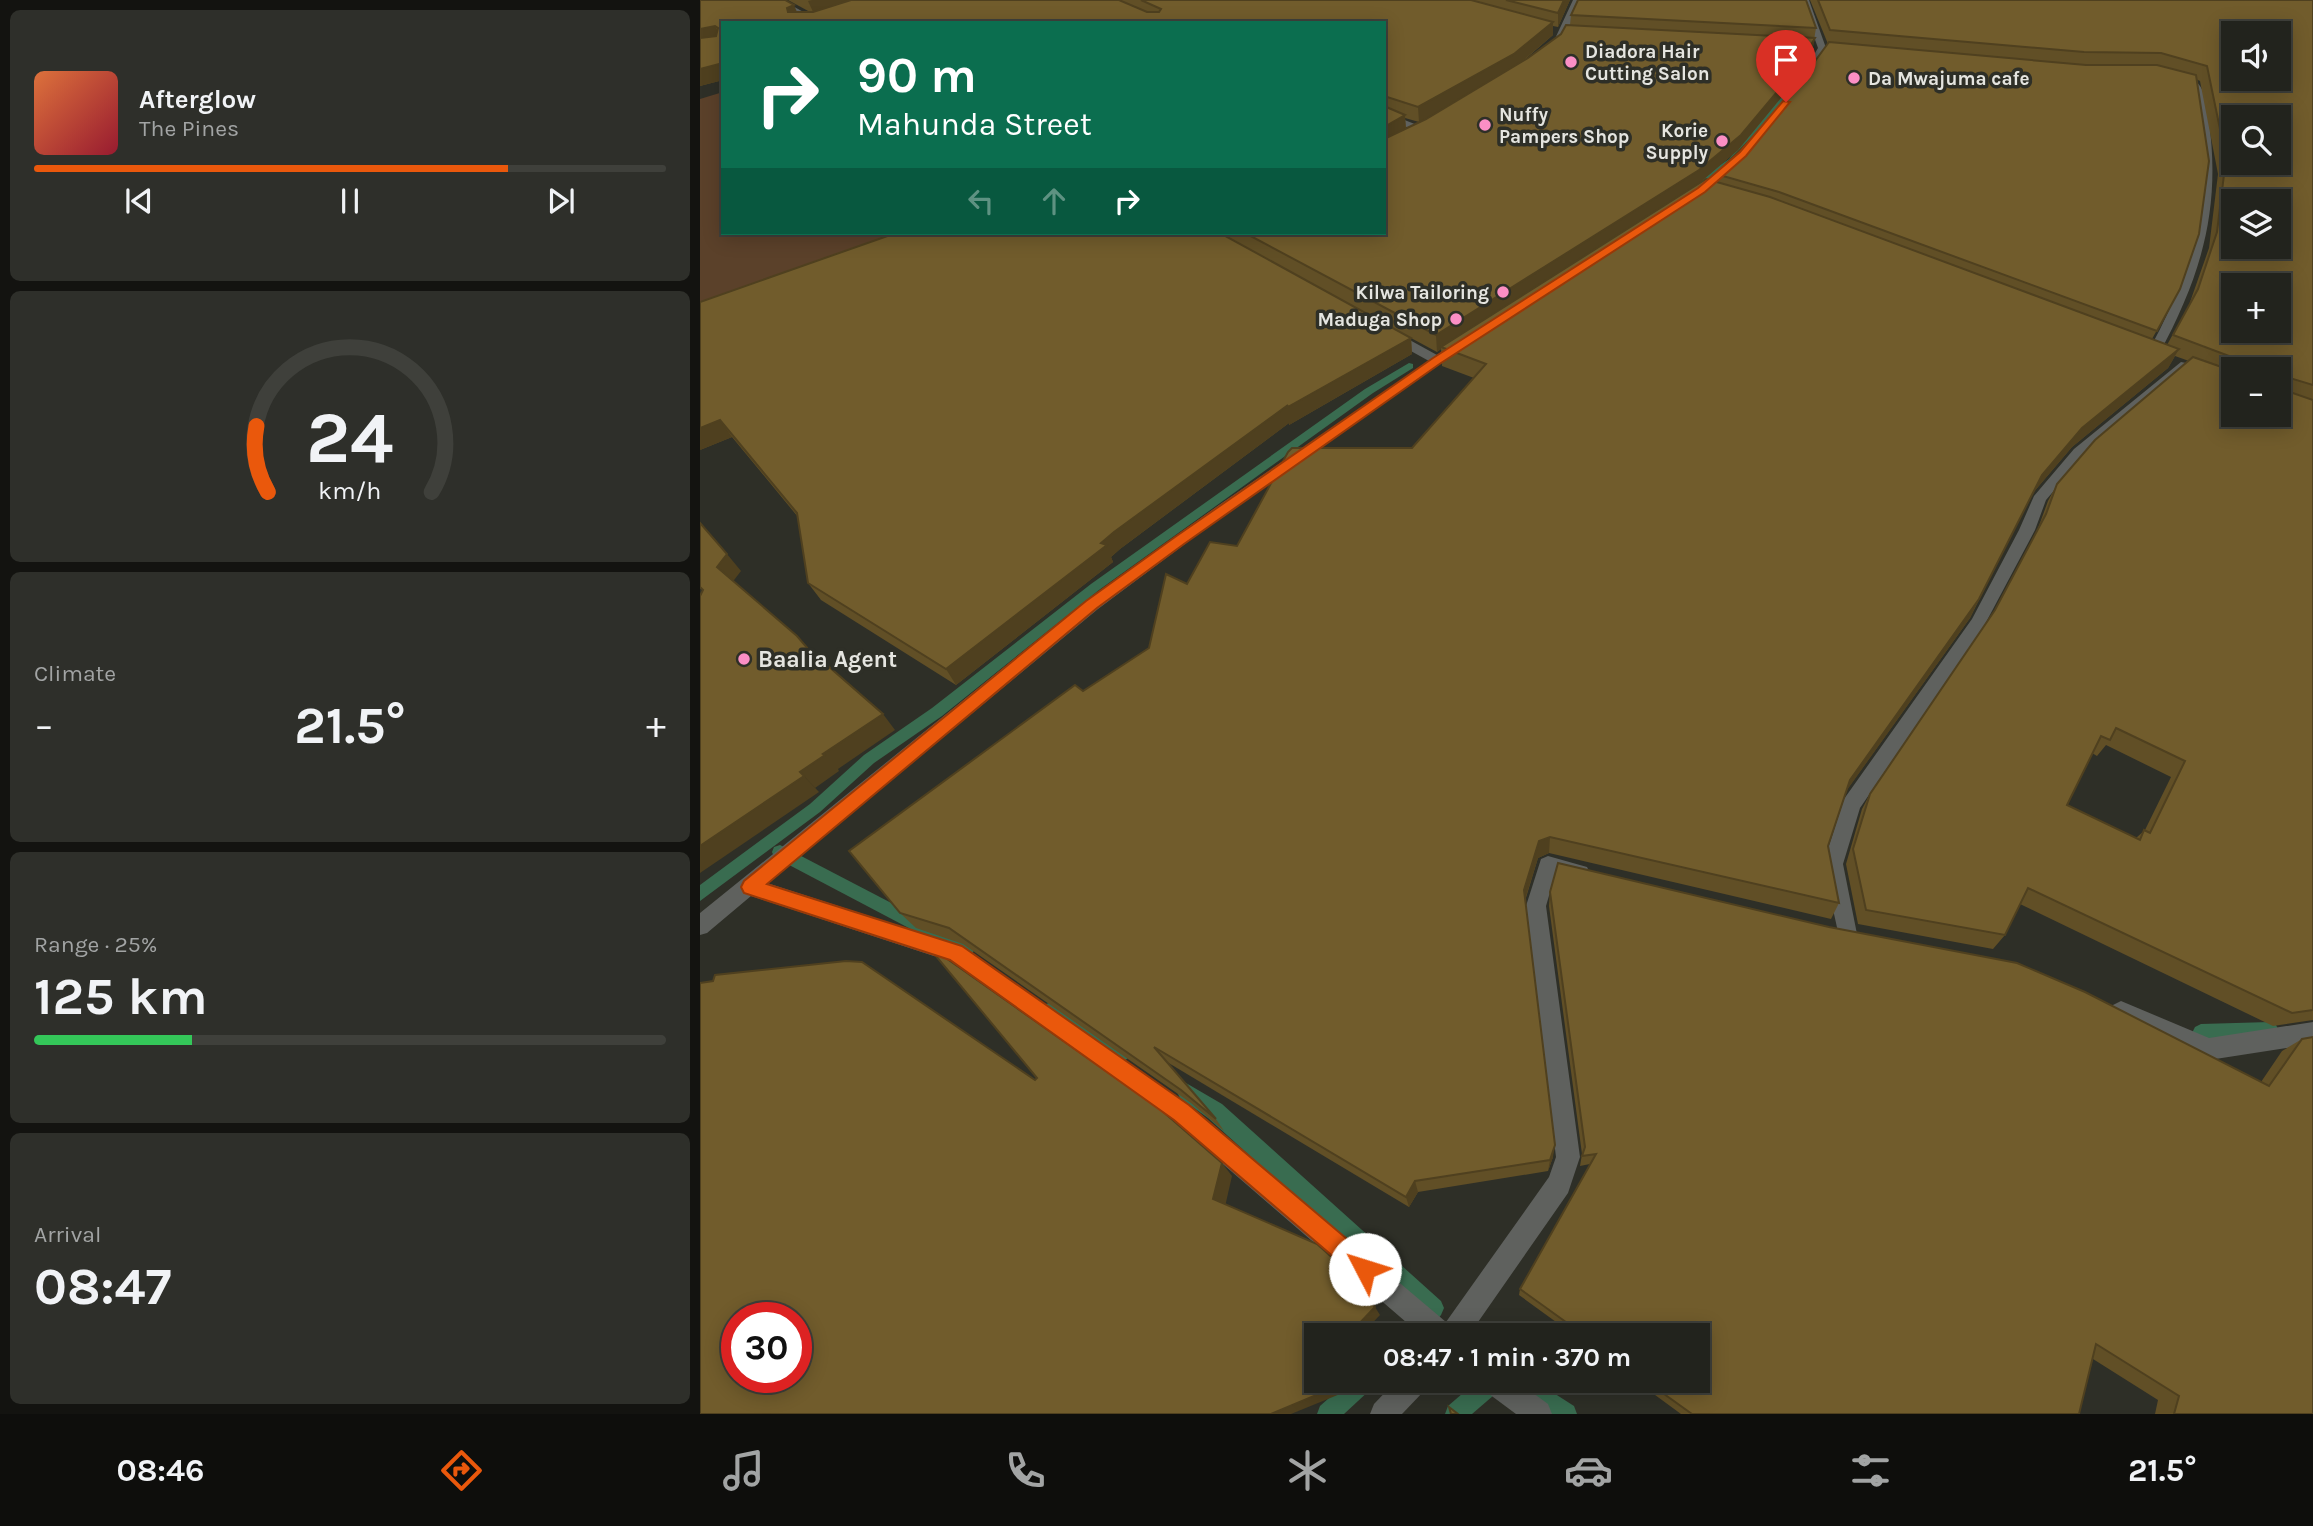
<!DOCTYPE html>
<html lang="en">
<head>
<meta charset="utf-8">
<style>
	:root { --surface:#22231d; --page:#2e2f2a; --text:#f1f3f6; --muted:#a2a4a4; --line:#3f403b; --accent:#ea580c }
	body { margin:0; font-family:Karla,sans-serif; background:var(--page); color:var(--text); height:100vh; display:flex; flex-direction:column; font-size:26px; white-space:nowrap }
	* { box-sizing:border-box; margin:0 }
	p { font-size:23px; color:var(--muted) }
	.icon { flex:none; width:38px; height:38px; fill:none; stroke:currentColor; stroke-width:2; stroke-linecap:round; stroke-linejoin:round }
	.map { position:relative; flex:1; overflow:hidden }
	.sheet { display:flex; flex-direction:column; gap:10px; padding:10px; background:#131310; width:700px }
	.sheet>* { flex:none }
	.top-card { position:absolute; left:21px; top:21px; width:665px; height:214px; border-radius:0px; box-shadow:0 4px 18px #0003,0 0 0 2px var(--line); background:#0b6e4f; color:#fff; overflow:hidden }
	.buttons { position:absolute; left:1521px; top:21px; display:grid; gap:14px }
	.buttons a { display:grid; place-items:center; width:70px; height:70px; border-radius:0px; background:var(--surface); box-shadow:0 4px 18px #0003,0 0 0 2px var(--line); font-size:35px }
	.speed { position:absolute; left:21px; top:1302px; display:flex; gap:14px; font-size:35px; font-weight:700; text-align:center }
	.speed>* { display:grid; place-content:center; width:91px; height:91px; border-radius:50%; background:var(--surface); box-shadow:0 4px 18px #0003,0 0 0 2px var(--line); line-height:1 }
	.speed .limit { border:10px solid #d22; background:#fff; color:#111 }
	.pin { position:absolute; display:grid; place-items:center; width:60px; height:60px; color:#fff; margin:-72px -30px; border-radius:50% 50% 50% 0; rotate:-45deg; box-shadow:0 0 7px #0007 }
	.pin .icon { rotate:45deg }
	.me { position:absolute; width:77px; margin:-38px; rotate:310deg; stroke-linejoin:round; filter:drop-shadow(0 0 5px #0008) }
	.turn { display:flex; align-items:center; gap:24px; height:147px; padding:0 21px; font-size:32px }
	.turn .icon { width:91px; height:91px; stroke-width:2.5 }
	.turn b { display:block; font-size:49px; line-height:60px }
	.lanes { display:flex; align-items:center; height:66px; padding:0 21px; background:#0003; justify-content:center; gap:35px; direction:ltr }
	.lanes .off { opacity:.35 }
	.big { font-size:52px; font-weight:700; line-height:1.1 }
	.sheet .card { flex:1; display:flex; flex-direction:column; justify-content:center; gap:10px; min-width:0; padding:0 24px; border-radius:10px; background:var(--page) }
	.sheet .dial { align-items:center; gap:0 }
	.dial svg { height:182px; overflow:visible; fill:none; stroke:var(--line); stroke-width:7; stroke-linecap:round; text-anchor:middle }
	.dial text { fill:var(--text); stroke:none }
	.song { display:flex; align-items:center; gap:21px }
	.cover { width:84px; height:84px; border-radius:10px; background:linear-gradient(135deg,hsl(20 70% 55%),hsl(350 70% 35%)) }
	.played { height:7px; border-radius:4px; background:linear-gradient(90deg,var(--accent) 75%,var(--line) 75%) }
	.keys { display:flex; justify-content:space-around; direction:ltr }
	.heat { display:flex; justify-content:space-between; align-items:center; font-size:38px; direction:ltr }
	.charge { height:10px; border-radius:5px; background:linear-gradient(90deg,#34c759 25%,var(--line) 0) }
	.trip { position:absolute; left:604px; top:1323px; width:406px; height:70px; border-radius:0px; background:var(--surface); box-shadow:0 4px 18px #0003,0 0 0 2px var(--line); font-weight:700; line-height:70px; text-align:center }
	.tabs { display:flex; height:112px; justify-content:space-around; align-items:center; background:#0e0e0c; color:var(--muted) }
	.tabs .icon { width:49px; height:49px }
	.tabs .current { color:var(--accent) }
	.tabs b { font-size:32px; color:var(--text) }
	main { display:flex; flex:1; min-height:0 }
	.map>svg:first-child { display:block }
</style>
</head>
<body>
<main>
<section class="sheet">
<div class="card">
<div class="song"><i class="cover"></i><div><b>Afterglow</b><p>The Pines</p></div></div>
<div class="played"></div>
<div class="keys"><svg class="icon" aria-label="previous" viewBox="0 0 24 24"><path d="M18 5L8 12l10 7zM5 5v14"/></svg><svg class="icon" aria-label="pause" viewBox="0 0 24 24"><path d="M8 5v14M16 5v14"/></svg><svg class="icon" aria-label="next" viewBox="0 0 24 24"><path d="M6 5l10 7-10 7zM19 5v14"/></svg></div>
</div>
<div class="card dial"><svg viewBox="0 0 100 80">
<path d="M14 69A42 42 0 1 1 86 69"/>
<path d="M14 69A42 42 0 0 1 9 40" stroke="#ea580c"/>
<text x="50" y="56" font-size="32" font-weight="700">24</text>
<text x="50" y="72" font-size="11">km/h</text>
</svg></div>
<div class="card"><p>Climate</p>
<div class="heat"><a>−</a><b class="big">21.5°</b><a>+</a></div>
</div>
<div class="card"><p>Range · 25%</p><b class="big">125 km</b><div class="charge"></div></div>
<div class="card"><p>Arrival</p><b class="big">08:47</b></div>
</section>
<div class="map">
<svg width="1613" height="1414" viewBox="0 0 1613 1414">
	<rect width="100%" height="100%" fill="#2e2f27"/>
	<path fill="#5b412a" d="M 23,92 L 23,233 L 235,233 L 0,318 L 0,99 Z"/>
	<g fill="none" stroke-linecap="round" stroke-linejoin="round">
		<g fill="#396c50" fill-rule="evenodd">
			<path d="M 1085,79 L 1090,80 L 1086,97 L 1035,163 L 992,192 L 986,192 L 986,188 L 1029,159 L 1079,97 Z"/>
			<path d="M 709,363 L 713,364 L 713,368 L 673,393 L 399,590 L 242,716 L 174,763 L 120,812 L 0,901 L 0,885 L 110,804 L 164,755 L 232,708 L 391,584 L 665,389 Z"/>
			<path d="M 80,845 L 272,945 L 274,950 L 272,955 L 266,958 L 260,955 L 74,857 L 72,852 L 74,847 Z"/>
			<path d="M 352,1002 L 427,1047 L 430,1053 L 427,1059 L 421,1062 L 415,1059 L 346,1016 L 343,1010 L 346,1004 Z"/>
			<path d="M 1570,1022 L 1576,1025 L 1579,1031 L 1576,1037 L 1570,1040 L 1501,1042 L 1495,1039 L 1492,1033 L 1495,1027 L 1501,1024 Z"/>
			<path d="M 486,1083 L 522,1104 L 741,1301 L 744,1308 L 741,1315 L 725,1335 L 701,1335 L 704,1328 L 720,1309 L 508,1118 L 480,1098 L 477,1092 L 480,1086 Z"/>
			<path d="M 648,1381 L 674,1381 L 671,1389 L 644,1414 L 617,1414 L 620,1406 Z"/>
			<path d="M 777,1381 L 804,1381 L 801,1389 L 772,1414 L 745,1414 L 748,1406 Z"/>
			<path d="M 805,1381 L 835,1381 L 874,1406 L 877,1414 L 847,1414 L 808,1389 Z"/>
		</g>
		<g fill="#5f615e" fill-rule="evenodd">
			<path d="M 72,0 L 82,0 L 123,23 L 113,23 Z"/>
			<path d="M 873,0 L 881,0 C 873,16 865,52 844,52 L 844,48 L 853,43 Z"/>
			<path d="M 1101,0 L 1109,0 L 1126,48 L 1103,87 L 1063,135 L 1057,135 L 1057,131 L 1096,84 L 1118,48 Z"/>
			<path d="M 1495,81 C 1506,88 1507,108 1509,121 C 1521,210 1501,276 1459,354 L 1453,358 L 1447,354 C 1483,288 1507,224 1502,148 C 1501,126 1499,104 1491,84 Z"/>
			<path d="M 684,112 L 725,128 L 727,130 L 719,132 L 684,118 Z"/>
			<path d="M 689,333 L 697,333 L 737,355 L 758,341 L 768,344 L 529,511 L 398,609 L 67,883 L 262,946 L 489,1105 L 746,1322 L 849,1177 L 856,1157 L 826,906 L 841,859 L 848,856 L 887,867 L 890,873 L 887,879 L 880,882 L 855,875 L 846,906 L 880,1157 L 868,1193 L 769,1335 L 721,1335 L 473,1121 L 249,961 L 51,896 L 7,933 L 0,935 L 0,913 L 386,601 L 519,505 L 729,361 L 689,339 Z"/>
			<path d="M 1481,362 L 1486,363 L 1486,369 L 1384,455 L 1346,500 L 1335,530 L 1284,626 L 1160,808 L 1143,864 L 1157,934 L 1154,941 L 1147,943 L 1140,941 L 1123,864 L 1144,799 L 1272,619 L 1319,530 L 1334,496 L 1374,449 Z"/>
			<path d="M 1421,1001 L 1509,1038 L 1613,1022 L 1613,1044 L 1509,1060 L 1413,1019 L 1410,1012 L 1413,1005 Z"/>
			<path d="M 696,1381 L 727,1381 L 724,1391 L 702,1414 L 670,1414 L 674,1404 Z"/>
			<path d="M 782,1381 L 817,1381 L 848,1404 L 852,1414 L 816,1414 L 785,1391 Z"/>
		</g>
	</g>
	<g fill="#614f26" fill-rule="evenodd">
		<path d="M 0,0 L 97,12 L 110,12 L 88,0 L 870,0 L 858,27 L 853,26 L 853,35 L 822,62 L 861,34 L 870,25 L 871,15 L 1116,28 L 1112,52 L 1094,82 L 1038,150 L 998,184 L 1015,182 L 1016,174 L 1077,113 L 1128,44 L 1110,0 L 1613,0 L 1613,1020 L 1573,1026 L 1320,904 L 1305,935 L 1293,949 L 1158,924 L 1146,864 L 1162,809 L 1170,794 L 1295,611 L 1337,531 L 1348,501 L 1357,484 L 1489,361 L 1475,356 L 1468,368 L 1372,447 L 1332,494 L 1270,618 L 1146,791 L 1128,846 L 1139,903 L 1131,919 L 849,853 L 838,858 L 825,901 L 853,1157 L 848,1171 L 718,1192 L 709,1207 L 467,1062 L 516,1119 L 524,1131 L 491,1103 L 263,944 L 216,928 L 200,913 L 383,691 L 449,648 L 487,584 L 537,546 L 712,448 L 774,378 L 742,366 L 741,349 L 737,352 L 711,338 L 712,354 L 589,425 L 589,423 L 420,549 L 411,557 L 413,562 L 256,685 L 121,600 L 108,583 L 98,517 L 32,437 L 0,450 L 196,233 L 684,233 L 684,23 L 23,23 L 23,80 L 0,86 ZM 1496,79 L 1500,81 L 1518,174 L 1509,248 L 1489,305 L 1467,345 L 1452,339 L 1480,289 ZM 757,100 L 726,119 L 706,129 L 705,118 L 719,122 ZM 1533,369 L 1578,369 L 1533,415 ZM 1406,745 L 1471,777 L 1445,830 L 1436,838 L 1367,805 L 1392,753 L 1397,756 Z"/>
		<path d="M 850,892 L 1561,1082 L 1582,1051 L 1602,1039 L 1613,1414 L 1455,1414 L 1458,1400 L 1393,1359 L 1379,1414 L 981,1414 L 936,1381 L 998,1381 L 998,1335 L 874,1335 L 819,1295 L 820,1289 L 890,1164 L 880,1166 L 882,1154 L 849,906 Z"/>
	</g>
	<g fill="#4f401f">
		<path d="M 112,0 L 172,0 L 114,14 L 108,1 Z"/>
		<path d="M 864,0 L 870,0 L 858,27 L 858,13 Z"/>
		<path d="M 94,5 L 100,19 L 88,12 L 87,8 Z"/>
		<path d="M 853,22 L 853,35 L 814,68 L 719,122 L 718,107 Z"/>
		<path d="M 15,26 L 22,39 L 0,45 L 0,29 Z"/>
		<path d="M 1115,38 L 1112,52 L 1094,82 L 1038,150 L 996,186 L 741,347 L 741,349 L 737,352 L 736,335 Z"/>
		<path d="M 23,63 L 23,80 L 0,86 L 0,69 Z"/>
		<path d="M 705,115 L 706,130 L 684,143 L 684,127 Z"/>
		<path d="M 711,338 L 712,354 L 589,425 L 589,423 L 420,549 L 411,557 L 413,562 L 256,685 L 246,669 L 414,532 L 588,405 Z"/>
		<path d="M 1479,349 L 1468,368 L 1372,447 L 1332,494 L 1342,475 L 1382,428 Z"/>
		<path d="M 20,420 L 32,437 L 0,450 L 0,428 Z"/>
		<path d="M 27,554 L 41,571 L 31,584 L 17,567 Z"/>
		<path d="M 1279,599 L 1270,618 L 1142,797 L 1150,780 Z"/>
		<path d="M 183,714 L 195,730 L 138,769 L 139,771 L 115,788 L 100,772 L 123,754 Z"/>
		<path d="M 104,776 L 119,792 L 0,873 L 0,846 Z"/>
		<path d="M 850,837 L 849,853 L 838,858 L 823,906 L 824,890 L 839,841 Z"/>
		<path d="M 855,1145 L 853,1157 L 848,1171 L 850,1160 Z"/>
		<path d="M 522,1163 L 532,1176 L 524,1211 L 513,1199 Z"/>
		<path d="M 715,1181 L 718,1192 L 709,1207 L 706,1197 Z"/>
		<path d="M 675,1307 L 680,1315 L 661,1335 L 655,1335 L 652,1331 Z"/>
		<path d="M 643,1381 L 654,1381 L 645,1392 L 591,1414 L 571,1414 Z"/>
	</g>
	<g fill="#715c2c" stroke="#4f401f" stroke-width="2" fill-rule="evenodd">
		<path d="M 0,0 L 85,0 L 94,5 L 87,8 L 88,12 L 113,12 L 151,0 L 419,0 L 447,12 L 459,12 L 461,9 L 441,0 L 771,0 L 853,22 L 814,54 L 718,107 L 684,96 L 684,23 L 23,23 L 23,63 L 0,69 L 0,38 L 16,36 L 18,28 L 15,26 L 0,29 Z"/>
		<path d="M 806,0 L 864,0 L 858,13 Z"/>
		<path d="M 878,0 L 1106,0 L 1116,28 L 871,15 Z"/>
		<path d="M 1118,0 L 1613,0 L 1613,385 L 1590,378 L 1587,380 L 1587,391 L 1613,400 L 1613,1010 L 1592,1013 L 1328,888 L 1305,935 L 1166,910 L 1153,849 L 1170,794 L 1295,610 L 1346,514 L 1357,484 L 1395,440 L 1493,357 L 1533,371 L 1533,415 L 1578,415 L 1578,369 L 1546,369 L 1545,362 L 1473,335 L 1498,289 L 1517,232 L 1526,158 L 1507,66 L 1461,53 L 1384,52 L 1130,30 ZM 1533,33 L 1578,33 L 1578,79 L 1533,79 ZM 1533,117 L 1578,117 L 1578,163 L 1533,163 ZM 1533,201 L 1578,201 L 1578,247 L 1533,247 ZM 1533,285 L 1578,285 L 1578,331 L 1533,331 ZM 1416,728 L 1485,761 L 1450,833 L 1444,830 L 1440,840 L 1367,805 L 1401,736 L 1410,740 Z"/>
		<path d="M 866,25 L 1115,38 L 1097,68 L 1041,135 L 999,170 L 736,335 L 545,233 L 684,233 L 684,139 L 726,119 L 828,58 L 861,34 Z"/>
		<path d="M 1129,42 L 1386,65 L 1457,65 L 1496,75 L 1509,161 L 1499,234 L 1480,289 L 1457,331 L 1079,192 L 1016,174 L 1077,113 Z"/>
		<path d="M 684,106 L 705,115 L 684,127 Z"/>
		<path d="M 1006,179 L 1070,197 L 1479,349 L 1382,428 L 1342,475 L 1279,599 L 1150,780 L 1128,846 L 1139,903 L 850,837 L 839,841 L 824,890 L 855,1145 L 850,1160 L 715,1181 L 706,1197 L 454,1047 L 516,1119 L 481,1090 L 249,928 L 200,913 L 149,851 L 375,685 L 383,691 L 449,648 L 466,574 L 487,584 L 510,542 L 537,546 L 588,452 L 592,448 L 712,448 L 786,364 L 741,347 Z"/>
		<path d="M 196,233 L 520,233 L 711,338 L 586,408 L 588,405 L 414,532 L 401,543 L 407,545 L 246,669 L 108,583 L 97,513 L 20,420 L 0,428 L 0,302 Z"/>
		<path d="M 0,523 L 27,554 L 17,567 L 97,636 L 121,664 L 120,659 L 183,714 L 123,754 L 125,755 L 100,772 L 104,776 L 0,846 L 0,596 L 3,590 L 0,587 Z"/>
		<path d="M 858,863 L 1129,927 L 1317,963 L 1385,992 L 1569,1086 L 1602,1039 L 1613,1037 L 1613,1414 L 1474,1414 L 1479,1396 L 1396,1344 L 1379,1414 L 992,1414 L 946,1381 L 998,1381 L 998,1335 L 884,1335 L 820,1289 L 896,1154 L 882,1156 L 885,1147 L 850,892 Z"/>
		<path d="M 226,944 L 460,1109 L 522,1163 L 513,1199 L 617,1244 L 636,1261 L 675,1307 L 652,1331 L 655,1335 L 616,1335 L 616,1381 L 643,1381 L 638,1386 L 571,1414 L 0,1414 L 0,983 L 13,981 L 15,975 L 146,961 L 162,962 L 335,1080 L 337,1078 ZM 37,1318 L 96,1318 L 96,1377 L 37,1377 Z"/>
		<path d="M 749,1407 L 758,1414 L 751,1414 Z"/>
	</g>
	<path fill="#ea580c" stroke="#983908" stroke-width="2" d="M 1083,101 L 1090,102 L 1046,156 L 1005,192 L 741,363 L 484,544 L 397,608 L 67,884 L 262,946 L 489,1105 L 673,1261 L 676,1269 L 673,1277 L 665,1280 L 657,1277 L 474,1120 L 250,960 L 44,893 L 41,887 L 44,881 L 386,601 L 475,537 L 733,358 L 998,188 L 1040,152 Z"/>
	<g fill="#fb8fc5" stroke="#2e2f27" stroke-width="2.5">
		<circle cx="871" cy="62" r="7"/>
		<circle cx="1154" cy="78" r="7"/>
		<circle cx="785" cy="125" r="7"/>
		<circle cx="1022" cy="141" r="7"/>
		<circle cx="803" cy="292" r="7"/>
		<circle cx="756" cy="319" r="7"/>
		<circle cx="44" cy="659" r="7"/>
	</g>
	<g text-anchor="middle" stroke-width="7" stroke-linejoin="round" paint-order="stroke">
		<g font-size="19" font-weight="bold" fill="#e5e5e0" stroke="#2e2f27" text-anchor="start">
			<text x="885" y="58">Diadora Hair<tspan x="885" dy="22">Cutting Salon</tspan></text>
			<text x="1168" y="85">Da Mwajuma cafe</text>
			<text x="799" y="121">Nuffy<tspan x="799" dy="22">Pampers Shop</tspan></text>
			<text x="1008" y="137" text-anchor="end">Korie<tspan x="1008" dy="22">Supply</tspan></text>
			<text x="789" y="299" text-anchor="end">Kilwa Tailoring</text>
			<text x="742" y="326" text-anchor="end">Maduga Shop</text>
		</g>
		<g font-size="23" font-weight="bold" fill="#e5e5e0" stroke="#2e2f27" text-anchor="start">
			<text x="58" y="667">Baalia Agent</text>
		</g>
	</g>
</svg>
<div class="buttons">
<a><svg class="icon" aria-label="sound" viewBox="0 0 24 24"><path d="M4 9h4l5-4v14l-5-4H4zM17 9q2 3 0 6"/></svg></a>
<a><svg class="icon" aria-label="search" viewBox="0 0 24 24"><circle cx="10" cy="10" r="6"/><path d="M15 15l6 6"/></svg></a>
<a><svg class="icon" aria-label="layers" viewBox="0 0 24 24"><path d="M12 4l9 5-9 5-9-5zM3 14l9 5 9-5"/></svg></a>
<a>+</a>
<a>−</a>
</div>
<div class="speed"><div class="limit">30</div></div>
<div class="pin" style="left:1086px;top:102px;background:#d93025"><svg class="icon" aria-label="arrive" viewBox="0 0 24 24"><path d="M6 21V4h12l-3 4 3 4H6"/></svg></div>
<svg class="me" style="left:665px;top:1269px" viewBox="-20 -20 40 40"><circle r="19" fill="#fff"/><path d="M0-13L10 11 0 6-10 11z" fill="#ea580c"/></svg>
<div class="trip">08:47 · 1 min · 370 m</div>
<div class="top-card">
<div class="turn"><svg class="icon" aria-label="right" viewBox="0 0 24 24"><path d="M7 20v-9h11M14 6l5 5-5 5"/></svg><div><b>90 m</b>Mahunda Street</div></div>
<div class="lanes"><svg class="icon off" aria-label="left" viewBox="0 0 24 24"><path d="M17 20v-9H6M10 6l-5 5 5 5"/></svg><svg class="icon off" aria-label="ahead" viewBox="0 0 24 24"><path d="M12 20V5M6 11l6-6 6 6"/></svg><svg class="icon" aria-label="right" viewBox="0 0 24 24"><path d="M7 20v-9h11M14 6l5 5-5 5"/></svg></div>
</div>
</div>
</main>
<nav class="tabs">
<b>08:46</b>
<svg class="icon current" aria-label="directions" viewBox="0 0 24 24"><path d="M12 3l9 9-9 9-9-9zM9 14v-3h6M13 9l2 2-2 2"/></svg>
<svg class="icon" aria-label="music" viewBox="0 0 24 24"><path d="M9 18V5l10-2v13"/><circle cx="6" cy="18" r="3"/><circle cx="16" cy="16" r="3"/></svg>
<svg class="icon" aria-label="phone" viewBox="0 0 24 24"><path d="M5 4h4l2 5-3 2q2 4 5 5l2-3 5 2v4C11 20 4 13 5 4z"/></svg>
<svg class="icon" aria-label="climate" viewBox="0 0 24 24"><path d="M12 3v18M4 7l16 10M4 17L20 7"/></svg>
<svg class="icon" aria-label="car" viewBox="0 0 24 24"><path d="M5 17H2v-5l4-1 3-4h7l3 4 3 1v5h-3M9 17h6M6 11h13"/><circle cx="7" cy="17" r="2"/><circle cx="17" cy="17" r="2"/></svg>
<svg class="icon" aria-label="filters" viewBox="0 0 24 24"><path d="M4 7h16M4 17h16"/><circle cx="9" cy="7" r="2"/><circle cx="15" cy="17" r="2"/></svg>
<b>21.5°</b>
</nav>
</body>
</html>
